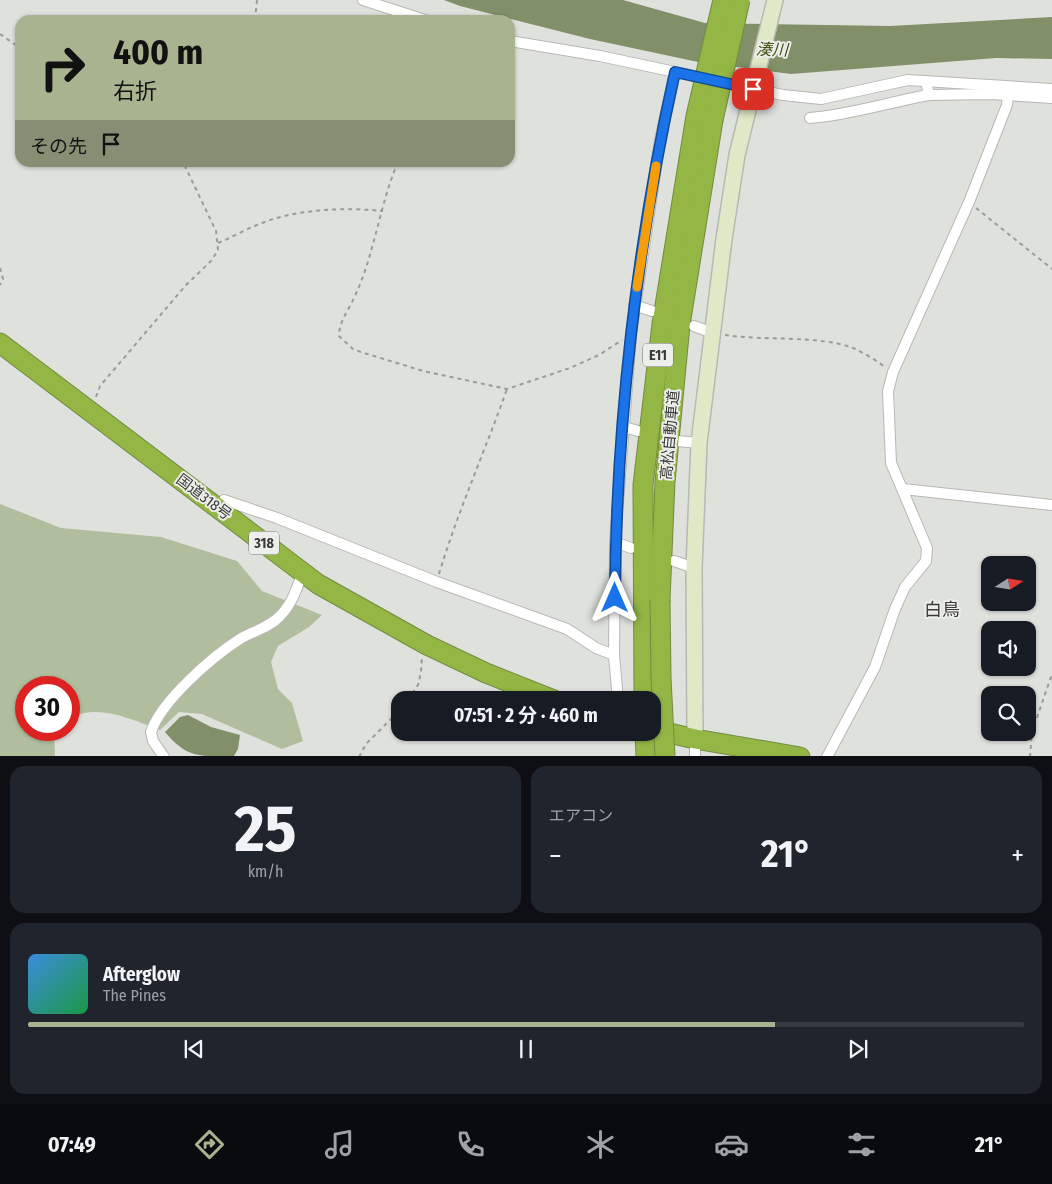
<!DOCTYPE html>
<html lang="ja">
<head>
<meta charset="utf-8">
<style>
	:root { --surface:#171b24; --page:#20242c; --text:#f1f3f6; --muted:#9ea1a6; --line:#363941; --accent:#a8b390 }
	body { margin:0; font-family:"Fira Sans Condensed","Noto Sans JP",sans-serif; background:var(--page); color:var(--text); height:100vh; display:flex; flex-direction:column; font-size:19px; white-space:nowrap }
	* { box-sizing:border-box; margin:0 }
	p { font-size:16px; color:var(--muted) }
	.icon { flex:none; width:28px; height:28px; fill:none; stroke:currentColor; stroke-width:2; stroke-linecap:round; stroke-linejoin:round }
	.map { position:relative; height:756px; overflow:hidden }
	.drawer { display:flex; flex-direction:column; gap:10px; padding:10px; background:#0d0f14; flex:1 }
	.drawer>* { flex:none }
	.top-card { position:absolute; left:15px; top:15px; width:500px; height:152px; border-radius:15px; box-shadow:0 1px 4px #0004; background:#a8b390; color:#111; overflow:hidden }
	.needle { width:32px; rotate:78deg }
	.buttons { position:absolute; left:981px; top:556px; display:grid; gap:10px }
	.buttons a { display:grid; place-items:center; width:55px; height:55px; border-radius:10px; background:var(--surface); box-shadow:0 1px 4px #0004; font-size:25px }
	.speed { position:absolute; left:15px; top:676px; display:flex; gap:10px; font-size:25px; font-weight:700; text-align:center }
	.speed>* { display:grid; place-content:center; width:65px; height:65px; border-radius:50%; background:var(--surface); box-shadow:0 1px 4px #0004; line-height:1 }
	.speed .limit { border:8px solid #d22; background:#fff; color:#111 }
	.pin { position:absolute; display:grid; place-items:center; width:42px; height:42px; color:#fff; margin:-21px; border-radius:10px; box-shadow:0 2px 8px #0006 }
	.me { position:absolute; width:55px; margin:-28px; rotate:0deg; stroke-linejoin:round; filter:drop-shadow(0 0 4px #0008) }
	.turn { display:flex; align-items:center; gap:18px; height:105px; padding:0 15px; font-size:22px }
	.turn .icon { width:65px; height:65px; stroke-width:2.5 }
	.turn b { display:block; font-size:35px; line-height:42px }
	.then { display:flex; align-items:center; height:48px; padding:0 15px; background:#0003; gap:10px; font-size:19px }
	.big { font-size:38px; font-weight:700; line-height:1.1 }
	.drawer .card { flex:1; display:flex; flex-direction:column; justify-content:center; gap:8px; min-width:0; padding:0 18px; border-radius:15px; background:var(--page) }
	.drawer .dial { align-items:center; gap:0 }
	.dial b { font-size:65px; line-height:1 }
	.song { display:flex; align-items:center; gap:15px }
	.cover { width:60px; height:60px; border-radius:8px; background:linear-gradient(135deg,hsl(210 70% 55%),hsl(140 70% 35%)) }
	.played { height:5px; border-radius:2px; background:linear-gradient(90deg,var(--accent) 75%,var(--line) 75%) }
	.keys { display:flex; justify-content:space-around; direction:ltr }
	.heat { display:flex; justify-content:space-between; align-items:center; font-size:28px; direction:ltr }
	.drawer .tiles { flex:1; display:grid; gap:10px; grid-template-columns:1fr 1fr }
	.card:last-child { grid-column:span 2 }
	.trip { position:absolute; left:391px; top:691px; width:270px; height:50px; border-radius:15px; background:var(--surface); box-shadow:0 1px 4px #0004; font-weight:700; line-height:50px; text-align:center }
	.dock { display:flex; height:80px; justify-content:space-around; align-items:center; background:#090b0e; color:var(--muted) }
	.dock .icon { width:35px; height:35px }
	.dock .selected { color:var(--accent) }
	.dock b { font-size:22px; color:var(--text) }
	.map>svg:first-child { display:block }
</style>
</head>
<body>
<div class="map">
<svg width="1052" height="757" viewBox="0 0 1052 757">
	<rect width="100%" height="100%" fill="#dfe1dd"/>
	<path fill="#b1be9e" d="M 0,504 L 61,528 L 161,537 L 237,561 L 262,591 L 322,615 L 309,627 L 278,646 L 271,662 L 278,689 L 292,703 L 303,741 L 282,749 L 202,714 L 179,712 L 160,730 C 131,719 99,703 69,718 L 69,688 L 26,688 L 26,730 L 54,730 L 55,756 L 0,756 Z"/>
	<g fill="#819068">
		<path d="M 444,0 L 623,0 L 705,23 L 890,26 L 1052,17 L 1052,59 L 996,58 L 791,74 L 698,62 L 590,39 L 460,6 Z"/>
		<path d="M 188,715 L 211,727 L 240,735 L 238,749 L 234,756 C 198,757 186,757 165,732 L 180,717 Z"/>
	</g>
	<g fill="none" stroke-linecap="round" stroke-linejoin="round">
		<defs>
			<g id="street">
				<path d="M 363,0 L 425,20"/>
				<path d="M 510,41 L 600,56 L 783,95 L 821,99 L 908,80 L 1052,89"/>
				<path d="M 929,95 L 991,94 L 1052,98"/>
				<path d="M 810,118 C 850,115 889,102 929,95 L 926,81"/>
				<path d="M 634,305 L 652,311"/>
				<path d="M 694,326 L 713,333"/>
				<path d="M 624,427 L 638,431"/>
				<path d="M 677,441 L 699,443"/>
				<path d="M 903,489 L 1052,505"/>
				<path d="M 216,506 L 224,500 L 277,518 L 437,582 L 567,629 L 596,648 L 614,655"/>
				<path d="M 615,542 L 631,548"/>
				<path d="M 674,561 L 694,568"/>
				<path d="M 618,700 L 614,655 L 615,542 L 631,335 L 660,140 L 675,72"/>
				<path d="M 695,739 L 695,757"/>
				<path d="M 164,757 L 153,741 L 151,732 C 161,701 213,656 240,639 C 253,631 269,628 280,616 C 292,604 297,588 303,572"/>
				<path d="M 827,757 L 875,667 L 895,609 L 905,587 L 926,561 L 927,548 L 891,463 L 888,391 L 893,372 L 969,202 L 1007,105 L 1008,95"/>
			</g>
			<path id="secondary" d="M 695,739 L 694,568 L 699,443 L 724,239 L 737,155 L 775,0"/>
			<g id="highway">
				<path d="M 0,343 L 318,584 L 427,645 L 486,673 L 554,700"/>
				<path d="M 660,600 L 665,482 L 680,325 L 713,120"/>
				<path d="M 644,700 L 643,485 L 662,324 L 696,116"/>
				<path d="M 652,729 L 695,739 L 800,757"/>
				<path d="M 645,732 L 646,757"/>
			</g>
		</defs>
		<use href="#street" stroke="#b7b8b4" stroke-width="12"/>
		<use href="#secondary" stroke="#b7b8b4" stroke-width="18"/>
		<use href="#highway" stroke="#748b41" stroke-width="21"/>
		<g stroke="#9b9c99" stroke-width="2" stroke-dasharray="4 4" stroke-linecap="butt">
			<path d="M 255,20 L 257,0"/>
			<path d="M 0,34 L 20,48"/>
			<path d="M 398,162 C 379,206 375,254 354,298 C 348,311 339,322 339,336 L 353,349 L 361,352 L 423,371 L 507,389 L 570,368 L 599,355 L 622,340"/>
			<path d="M 976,208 L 1052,269"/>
			<path d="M 218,243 C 231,238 244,230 257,225 C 294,209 343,207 383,211"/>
			<path d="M 0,268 L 3,279 L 0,285"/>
			<path d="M 725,335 C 763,341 820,335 853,348 C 864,353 876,360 886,368"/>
			<path d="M 96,397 L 100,386 L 186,285 L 211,261 L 218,250 L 216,231 L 183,162"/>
			<path d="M 439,574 C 458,511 485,451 507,389"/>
			<path d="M 408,700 L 418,685 L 421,672 L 422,656"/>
			<path d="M 359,757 L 366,744 L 400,710"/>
			<path d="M 1030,757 L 1032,732 L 1052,674"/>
		</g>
		<use href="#street" stroke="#fff" stroke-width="10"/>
		<use href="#secondary" stroke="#dfe9c7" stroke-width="15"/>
		<use href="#highway" stroke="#93b645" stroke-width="19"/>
		<defs>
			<g id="highway-bridge">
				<path d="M 696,116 L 723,0"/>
				<path d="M 713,120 L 740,0"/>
				<path d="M 660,600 L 661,678 L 665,756"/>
			</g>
		</defs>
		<use href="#highway-bridge" stroke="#748b41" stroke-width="21" stroke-linecap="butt"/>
		<use href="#highway-bridge" stroke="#93b645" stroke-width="19"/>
	</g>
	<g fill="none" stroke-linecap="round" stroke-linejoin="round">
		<defs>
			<path id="route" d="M 615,598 C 616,424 637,242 675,72 L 753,89"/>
		</defs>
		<use href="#route" stroke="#114b97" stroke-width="12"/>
		<use href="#route" stroke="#1a73e8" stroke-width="9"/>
		<path stroke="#f59e0b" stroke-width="9" d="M 637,287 L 656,166"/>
	</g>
	<g text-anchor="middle" stroke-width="4" stroke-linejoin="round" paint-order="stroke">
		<g fill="#eceeea" stroke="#6f716e" stroke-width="1">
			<rect x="643" y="343.5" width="30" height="23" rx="4"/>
			<rect x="249" y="531.5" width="30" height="23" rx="4"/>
		</g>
		<g font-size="14" font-weight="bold" fill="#3a3b39">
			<text x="658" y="360">E11</text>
			<text x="264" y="548">318</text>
		</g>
		<g font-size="15" fill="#3a3b39" stroke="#eceeea">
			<text transform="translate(670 435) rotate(-85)" y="5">高松自動車道</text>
			<text transform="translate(204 497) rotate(37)" y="5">国道318号</text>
		</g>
		<g font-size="16" font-style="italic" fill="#3a4c0b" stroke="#eceeea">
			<text transform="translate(772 49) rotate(2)" y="6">湊川</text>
		</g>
		<g font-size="18" fill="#3a3b39" stroke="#eceeea">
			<text x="942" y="616">白鳥</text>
		</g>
	</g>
</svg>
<div class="buttons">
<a><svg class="needle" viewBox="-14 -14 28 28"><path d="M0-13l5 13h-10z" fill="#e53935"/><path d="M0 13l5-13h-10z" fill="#9ea1a6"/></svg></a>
<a><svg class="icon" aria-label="sound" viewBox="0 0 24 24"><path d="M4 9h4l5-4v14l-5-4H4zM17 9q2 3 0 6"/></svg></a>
<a><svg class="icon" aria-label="search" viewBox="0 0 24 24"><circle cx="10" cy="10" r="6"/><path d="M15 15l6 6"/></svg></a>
</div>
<div class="speed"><div class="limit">30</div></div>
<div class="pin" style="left:753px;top:89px;background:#d93025"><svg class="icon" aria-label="arrive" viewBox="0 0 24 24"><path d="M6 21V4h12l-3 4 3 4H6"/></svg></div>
<svg class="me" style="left:615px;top:598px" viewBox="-20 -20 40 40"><path d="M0-17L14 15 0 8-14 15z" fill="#1a73e8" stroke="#fff" stroke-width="4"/></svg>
<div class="trip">07:51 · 2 分 · 460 m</div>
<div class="top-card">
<div class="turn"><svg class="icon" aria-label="right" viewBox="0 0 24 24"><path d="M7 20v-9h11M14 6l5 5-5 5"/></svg><div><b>400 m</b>右折</div></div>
<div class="then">その先<svg class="icon" aria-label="arrive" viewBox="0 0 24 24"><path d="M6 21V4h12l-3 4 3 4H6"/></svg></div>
</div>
</div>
<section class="drawer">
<div class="tiles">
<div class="card dial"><b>25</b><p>km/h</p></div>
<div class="card"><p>エアコン</p>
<div class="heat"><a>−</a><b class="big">21°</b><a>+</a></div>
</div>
<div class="card">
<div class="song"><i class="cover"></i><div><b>Afterglow</b><p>The Pines</p></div></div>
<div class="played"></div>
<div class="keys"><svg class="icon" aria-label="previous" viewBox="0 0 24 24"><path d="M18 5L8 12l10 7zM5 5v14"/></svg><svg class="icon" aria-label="pause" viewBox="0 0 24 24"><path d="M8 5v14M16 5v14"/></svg><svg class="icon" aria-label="next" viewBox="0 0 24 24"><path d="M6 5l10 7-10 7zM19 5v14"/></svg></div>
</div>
</div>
</section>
<nav class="dock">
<b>07:49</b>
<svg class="icon selected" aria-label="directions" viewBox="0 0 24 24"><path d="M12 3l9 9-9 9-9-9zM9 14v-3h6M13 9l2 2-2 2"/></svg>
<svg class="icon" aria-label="music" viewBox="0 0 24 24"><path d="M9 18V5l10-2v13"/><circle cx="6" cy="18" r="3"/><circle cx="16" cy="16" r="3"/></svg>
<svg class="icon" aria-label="phone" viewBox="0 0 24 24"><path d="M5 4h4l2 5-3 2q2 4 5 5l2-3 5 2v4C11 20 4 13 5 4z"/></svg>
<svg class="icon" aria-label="climate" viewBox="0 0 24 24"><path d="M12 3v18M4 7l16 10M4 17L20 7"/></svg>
<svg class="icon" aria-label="car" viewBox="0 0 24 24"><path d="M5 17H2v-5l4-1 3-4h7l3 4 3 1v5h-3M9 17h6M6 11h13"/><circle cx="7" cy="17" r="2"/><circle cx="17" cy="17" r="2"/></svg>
<svg class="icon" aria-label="filters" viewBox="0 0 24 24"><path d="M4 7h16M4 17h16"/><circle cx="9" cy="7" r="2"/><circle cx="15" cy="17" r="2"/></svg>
<b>21°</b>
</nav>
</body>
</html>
